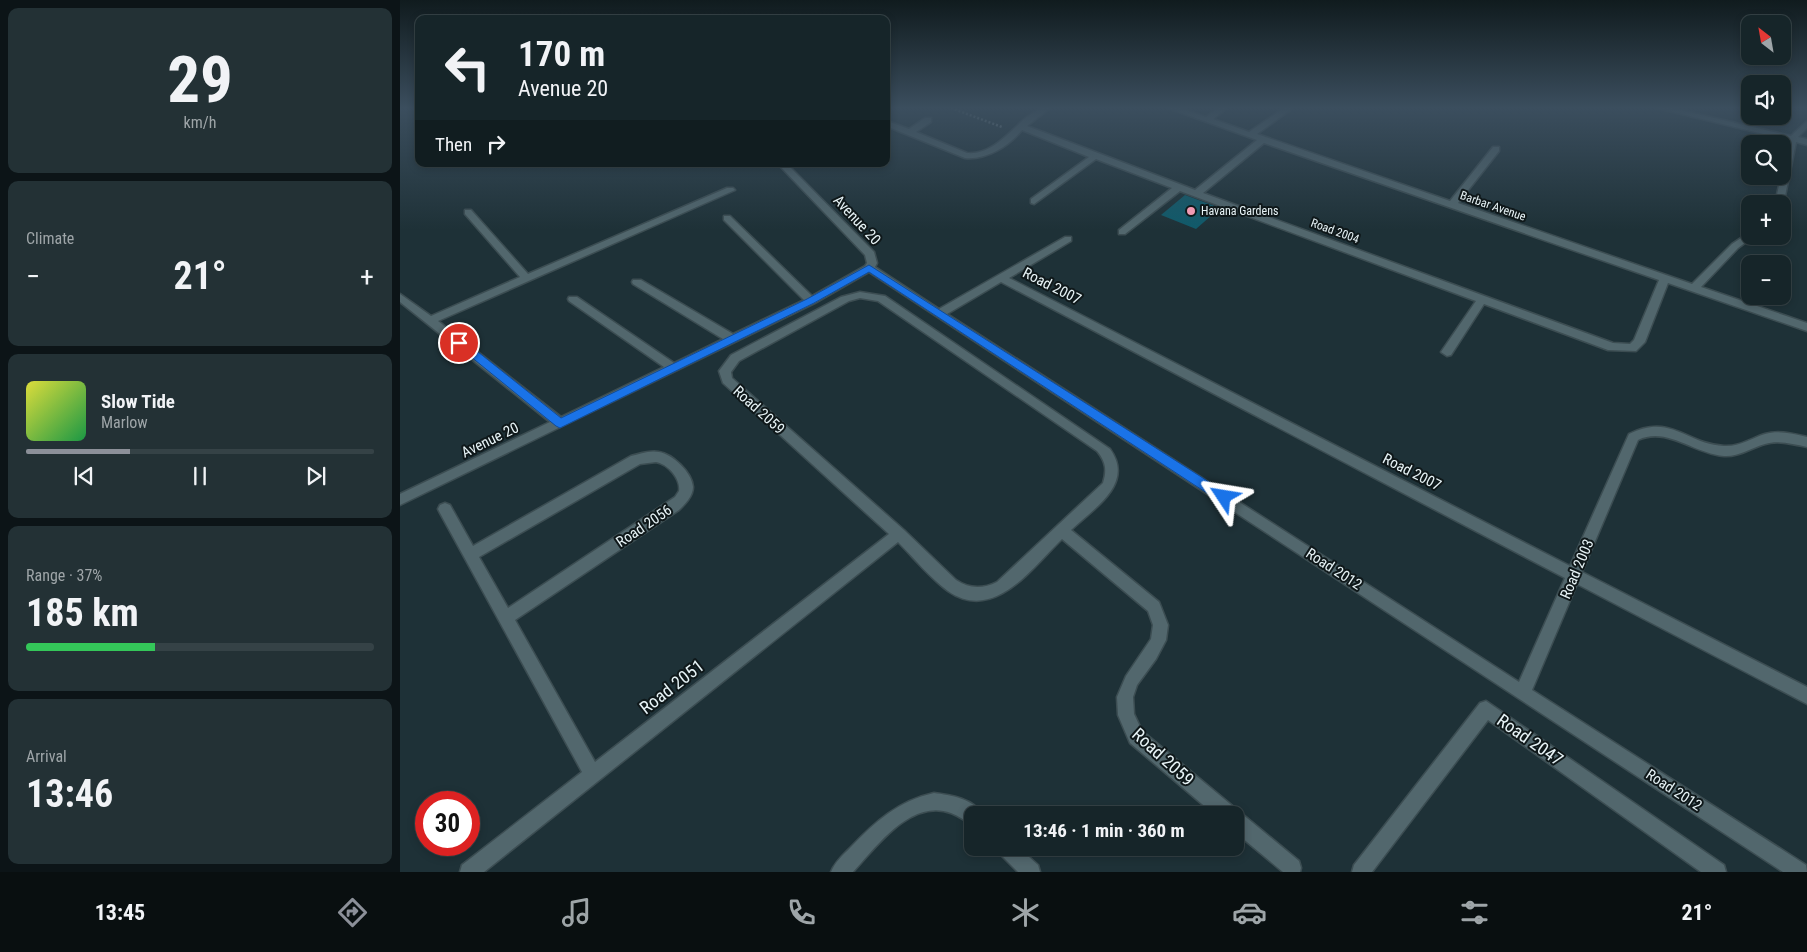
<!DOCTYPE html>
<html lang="en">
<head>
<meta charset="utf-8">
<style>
	:root { --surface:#162529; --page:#233135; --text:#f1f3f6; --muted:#9ea5a8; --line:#354246; --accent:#8c9099 }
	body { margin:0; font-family:"Roboto Condensed",sans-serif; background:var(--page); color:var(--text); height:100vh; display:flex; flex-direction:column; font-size:19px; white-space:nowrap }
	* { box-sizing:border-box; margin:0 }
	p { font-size:16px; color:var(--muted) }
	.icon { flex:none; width:28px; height:28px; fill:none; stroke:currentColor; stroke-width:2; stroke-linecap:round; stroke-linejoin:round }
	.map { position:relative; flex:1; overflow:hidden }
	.details { display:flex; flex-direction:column; gap:8px; padding:8px; background:#0c1417; width:400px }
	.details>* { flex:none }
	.banner { position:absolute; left:15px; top:15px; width:475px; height:152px; border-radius:10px; box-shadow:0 2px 8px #0003,0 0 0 1px var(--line); background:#162529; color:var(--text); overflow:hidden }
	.needle { width:32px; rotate:329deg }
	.fabs { position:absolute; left:1341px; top:15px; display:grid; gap:10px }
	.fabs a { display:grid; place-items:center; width:50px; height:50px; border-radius:10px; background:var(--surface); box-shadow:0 2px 8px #0003,0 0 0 1px var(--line); font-size:25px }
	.speed { position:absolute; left:15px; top:791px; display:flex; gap:10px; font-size:25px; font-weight:700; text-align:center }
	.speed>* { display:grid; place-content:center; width:65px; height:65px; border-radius:50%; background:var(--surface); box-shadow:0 2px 8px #0003,0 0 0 1px var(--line); line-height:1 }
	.speed .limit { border:8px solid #d22; background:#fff; color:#111 }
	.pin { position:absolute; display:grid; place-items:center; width:42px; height:42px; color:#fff; margin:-21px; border:2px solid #fff; border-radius:50%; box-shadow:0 1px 5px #0007 }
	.me { position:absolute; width:55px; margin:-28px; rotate:303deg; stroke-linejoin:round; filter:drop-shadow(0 0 4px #0008) }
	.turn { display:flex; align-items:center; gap:18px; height:105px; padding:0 20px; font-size:22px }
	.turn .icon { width:65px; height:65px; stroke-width:2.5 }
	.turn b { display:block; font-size:35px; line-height:42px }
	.then { display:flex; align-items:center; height:48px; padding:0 20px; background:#0003; gap:10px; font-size:19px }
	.big { font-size:38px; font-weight:700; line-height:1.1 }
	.details .card { flex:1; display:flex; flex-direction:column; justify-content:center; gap:8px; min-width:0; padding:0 18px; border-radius:10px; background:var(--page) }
	.details .dial { align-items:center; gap:0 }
	.dial b { font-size:65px; line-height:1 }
	.song { display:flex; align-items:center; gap:15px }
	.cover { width:60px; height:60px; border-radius:8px; background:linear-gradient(135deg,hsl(60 70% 55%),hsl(140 70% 35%)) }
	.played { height:5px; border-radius:2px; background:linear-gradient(90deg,var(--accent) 30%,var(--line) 30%) }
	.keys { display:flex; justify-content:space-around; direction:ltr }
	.heat { display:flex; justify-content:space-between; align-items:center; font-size:28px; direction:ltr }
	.charge { height:8px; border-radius:4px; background:linear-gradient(90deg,#34c759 37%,var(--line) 0) }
	.trip { position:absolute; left:564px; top:806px; width:280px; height:50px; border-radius:10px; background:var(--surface); box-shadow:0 2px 8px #0003,0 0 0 1px var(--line); font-weight:700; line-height:50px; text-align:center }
	.menu { display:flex; height:80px; justify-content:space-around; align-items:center; background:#090f10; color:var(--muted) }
	.menu .icon { width:35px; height:35px }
	.menu .selected { color:var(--accent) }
	.menu b { font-size:22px; color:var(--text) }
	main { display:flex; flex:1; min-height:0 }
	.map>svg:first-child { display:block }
</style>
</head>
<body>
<main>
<section class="details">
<div class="card dial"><b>29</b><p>km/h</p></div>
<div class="card"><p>Climate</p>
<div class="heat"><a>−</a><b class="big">21°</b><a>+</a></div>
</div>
<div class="card">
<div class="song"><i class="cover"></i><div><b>Slow Tide</b><p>Marlow</p></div></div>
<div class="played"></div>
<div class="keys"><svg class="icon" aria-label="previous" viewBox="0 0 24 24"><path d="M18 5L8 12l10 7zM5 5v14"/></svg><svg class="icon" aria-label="pause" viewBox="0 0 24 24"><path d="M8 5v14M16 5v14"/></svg><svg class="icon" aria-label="next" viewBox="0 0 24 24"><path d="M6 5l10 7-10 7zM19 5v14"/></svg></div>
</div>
<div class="card"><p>Range · 37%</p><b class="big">185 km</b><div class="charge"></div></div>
<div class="card"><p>Arrival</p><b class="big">13:46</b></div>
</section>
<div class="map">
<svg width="1407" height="872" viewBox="0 0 1407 872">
	<rect width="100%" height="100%" fill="#1e3137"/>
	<path fill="#105a6a" d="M 785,195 L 820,208 L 796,229 L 761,215 Z"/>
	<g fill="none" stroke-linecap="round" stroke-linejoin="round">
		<defs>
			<g id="minor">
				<path d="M 641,108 L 650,108 L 627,126 L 795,190 L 857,140 L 768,108 L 780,108 L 806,117 L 818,108 L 827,108 L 813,119 L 849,132 L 884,108 L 893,108 L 857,134 L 1050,201 L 1093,147 L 1099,147 L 1099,151 L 1058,203 L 1292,284 L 1332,244 L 1350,232 L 1350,236 L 1353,237 L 1338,248 L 1301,287 L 1407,323 L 1407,331 L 1268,283 L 1245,342 L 1236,351 L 1208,350 L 1084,304 L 1051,355 L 1047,356 L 1041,352 L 1076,301 L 780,191 L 725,234 L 719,234 L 719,230 L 772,188 L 696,159 L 634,204 L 631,203 L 631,199 L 689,157 L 622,130 C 609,146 587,160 565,158 L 486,126 L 487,121 L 509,129 L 525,118 L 531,118 L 531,122 L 516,132 L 567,153 C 588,155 604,138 618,125 C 624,118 633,113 641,108 ZM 864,143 L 1259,280 L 1234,340 L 1230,344 L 1213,343 L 803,193 Z"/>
				<path d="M 1257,108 L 1272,108 L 1391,136 L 1407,121 L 1407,128 L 1398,137 L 1407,139 L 1407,145 L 1396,142 L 1383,206 L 1382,204 L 1375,204 L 1381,176 L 1382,176 L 1388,140 Z"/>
				<path d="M 378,164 L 387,164 L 474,252 L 477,263 L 475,267 L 539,309 L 665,237 L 671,237 L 671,241 L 609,278 L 1170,566 L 1229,434 C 1271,413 1286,444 1324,446 C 1339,447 1352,438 1365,434 C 1379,430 1393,434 1407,437 L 1407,447 C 1393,444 1378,440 1365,444 C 1351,448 1338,457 1324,456 C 1294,454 1267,426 1238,440 L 1182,572 L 1407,687 L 1407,704 L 1177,584 L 1132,690 L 1406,865 L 1407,872 L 1383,872 L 469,272 L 415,303 L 0,505 L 0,494 L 150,422 L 0,302 L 0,294 L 31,316 L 120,277 L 65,214 L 65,210 L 71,210 L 128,274 L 327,188 L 333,188 L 335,190 L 38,321 L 161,417 L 264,367 L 169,301 L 168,299 L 169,297 L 177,297 L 274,363 L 323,339 L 233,284 L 232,282 L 233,280 L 241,280 L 333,334 L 404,300 L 324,220 L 324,216 L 330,216 L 412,296 L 465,266 L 467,263 L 465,255 ZM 601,282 L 1165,578 L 1119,682 L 547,314 Z"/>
				<path d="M 460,292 L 485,296 L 710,449 C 735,484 694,508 671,530 L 759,602 L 761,607 L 768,625 L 766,640 L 756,659 L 737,685 L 733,697 L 734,714 L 742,731 L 899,861 L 901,868 L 900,872 L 883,872 L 835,832 L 835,815 L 815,815 L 730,743 L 718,715 L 717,697 L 726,676 L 751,639 L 753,625 L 748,611 L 662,539 C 632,568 594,623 548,591 C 530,578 514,558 498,542 L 84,872 L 60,872 L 62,865 L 182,772 L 40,513 L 38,509 L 40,505 L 45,503 L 50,505 L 73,546 L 231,456 C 240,454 249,450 259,452 C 272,454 292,472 293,487 C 293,496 285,504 279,510 L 115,620 L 195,762 L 489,534 L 323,383 L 319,371 L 331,355 L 441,297 ZM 460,298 L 478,301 L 697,451 C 706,462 707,470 703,483 L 597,582 C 583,589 569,589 556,580 L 504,530 L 332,378 L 331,372 L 339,361 L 449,301 ZM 256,462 C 268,464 281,479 279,491 L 275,497 L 108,608 L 79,557 L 240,464 Z"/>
				<path d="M 1086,701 L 1324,865 L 1326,872 L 1301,872 L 1088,720 L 972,872 L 952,872 L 954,865 L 1080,703 Z"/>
				<path d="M 534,793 C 550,795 575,799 582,815 L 572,815 L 572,824 C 565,821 559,816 551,813 C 511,798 476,847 453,872 L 431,872 C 435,862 443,855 450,848 C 475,822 498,801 534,793 Z"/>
				<path d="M 597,848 L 619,848 L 638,865 L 640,872 L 618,872 L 600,854 Z"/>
			</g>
		</defs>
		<use href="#minor" stroke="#3c4d52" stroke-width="3"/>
		<path stroke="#87969b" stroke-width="2.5" stroke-dasharray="2 2" stroke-linecap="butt" d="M 551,108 L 602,127"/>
		<use href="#minor" fill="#52676d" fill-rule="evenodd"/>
	</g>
	<linearGradient id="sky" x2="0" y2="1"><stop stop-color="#101b1e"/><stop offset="0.47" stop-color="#3b4e5e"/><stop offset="1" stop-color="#3b4e5e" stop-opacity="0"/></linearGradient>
	<rect width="1407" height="230" fill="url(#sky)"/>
	<path fill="#1a73e8" stroke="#114b97" d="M 469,265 L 828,494 L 830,497 L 828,501 L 819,501 L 469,272 L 414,303 L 160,428 L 156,426 L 54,343 L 55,340 L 63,340 L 161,418 L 407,299 Z"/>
	<circle fill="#f19ab3" stroke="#0f181a" stroke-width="2" cx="791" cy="211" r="5"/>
	<g text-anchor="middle" stroke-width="4" stroke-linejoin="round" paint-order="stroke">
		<g font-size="12" fill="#e7f3f6" stroke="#0f181a">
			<text transform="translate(1093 206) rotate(19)" y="4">Barbar Avenue</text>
			<text transform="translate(935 231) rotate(20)" y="4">Road 2004</text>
		</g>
		<g font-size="12" fill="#e7f3f6" stroke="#0f181a" text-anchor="start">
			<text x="801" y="215">Havana Gardens</text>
		</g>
		<g font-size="15" fill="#e7f3f6" stroke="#0f181a">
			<text transform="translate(457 220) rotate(47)" y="5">Avenue 20</text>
			<text transform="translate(652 286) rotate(27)" y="5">Road 2007</text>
			<text transform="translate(359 410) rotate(42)" y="5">Road 2059</text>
			<text transform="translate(90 440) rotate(-26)" y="5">Avenue 20</text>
			<text transform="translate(1012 472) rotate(27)" y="5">Road 2007</text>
			<text transform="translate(244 526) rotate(-34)" y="5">Road 2056</text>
			<text transform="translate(934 569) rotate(33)" y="5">Road 2012</text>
			<text transform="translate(1177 569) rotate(-67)" y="5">Road 2003</text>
			<text transform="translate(1274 790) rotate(33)" y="5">Road 2012</text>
		</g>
		<g font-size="18" fill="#e7f3f6" stroke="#0f181a">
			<text transform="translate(272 687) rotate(-38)" y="6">Road 2051</text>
			<text transform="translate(1130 740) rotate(35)" y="6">Road 2047</text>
			<text transform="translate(763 757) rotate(42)" y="6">Road 2059</text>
		</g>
	</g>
</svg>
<div class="fabs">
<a><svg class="needle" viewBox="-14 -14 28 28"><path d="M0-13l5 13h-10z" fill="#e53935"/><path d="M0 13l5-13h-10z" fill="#9ea5a8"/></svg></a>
<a><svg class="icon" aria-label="sound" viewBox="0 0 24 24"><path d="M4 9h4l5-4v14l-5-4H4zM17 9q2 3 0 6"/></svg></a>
<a><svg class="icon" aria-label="search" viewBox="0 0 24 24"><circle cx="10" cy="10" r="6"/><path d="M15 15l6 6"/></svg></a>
<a>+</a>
<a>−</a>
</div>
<div class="speed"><div class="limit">30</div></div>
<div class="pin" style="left:59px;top:343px;background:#d93025"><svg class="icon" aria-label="arrive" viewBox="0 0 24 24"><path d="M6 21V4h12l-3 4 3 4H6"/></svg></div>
<svg class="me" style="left:824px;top:497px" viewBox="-20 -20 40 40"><path d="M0-17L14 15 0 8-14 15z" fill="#1a73e8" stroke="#fff" stroke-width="4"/></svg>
<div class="trip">13:46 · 1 min · 360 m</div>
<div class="banner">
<div class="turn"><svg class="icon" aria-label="left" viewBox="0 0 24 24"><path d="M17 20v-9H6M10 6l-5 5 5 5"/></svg><div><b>170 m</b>Avenue 20</div></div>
<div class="then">Then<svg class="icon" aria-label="right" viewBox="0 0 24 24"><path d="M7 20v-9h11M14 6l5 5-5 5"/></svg></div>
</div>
</div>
</main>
<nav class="menu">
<b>13:45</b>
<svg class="icon selected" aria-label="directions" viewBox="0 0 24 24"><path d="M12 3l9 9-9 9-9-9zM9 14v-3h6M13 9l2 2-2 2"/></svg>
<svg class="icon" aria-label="music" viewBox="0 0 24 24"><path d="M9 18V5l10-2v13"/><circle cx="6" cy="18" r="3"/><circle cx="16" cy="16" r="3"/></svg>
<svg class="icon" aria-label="phone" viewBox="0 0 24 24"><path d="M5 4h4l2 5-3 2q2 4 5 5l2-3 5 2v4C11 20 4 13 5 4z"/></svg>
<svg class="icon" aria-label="climate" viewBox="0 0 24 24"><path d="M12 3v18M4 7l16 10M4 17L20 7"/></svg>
<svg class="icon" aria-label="car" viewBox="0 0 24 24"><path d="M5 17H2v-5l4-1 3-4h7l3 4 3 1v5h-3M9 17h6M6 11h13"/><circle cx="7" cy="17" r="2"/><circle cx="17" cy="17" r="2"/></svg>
<svg class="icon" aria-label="filters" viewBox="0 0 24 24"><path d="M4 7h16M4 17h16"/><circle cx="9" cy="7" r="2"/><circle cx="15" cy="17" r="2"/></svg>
<b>21°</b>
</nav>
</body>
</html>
